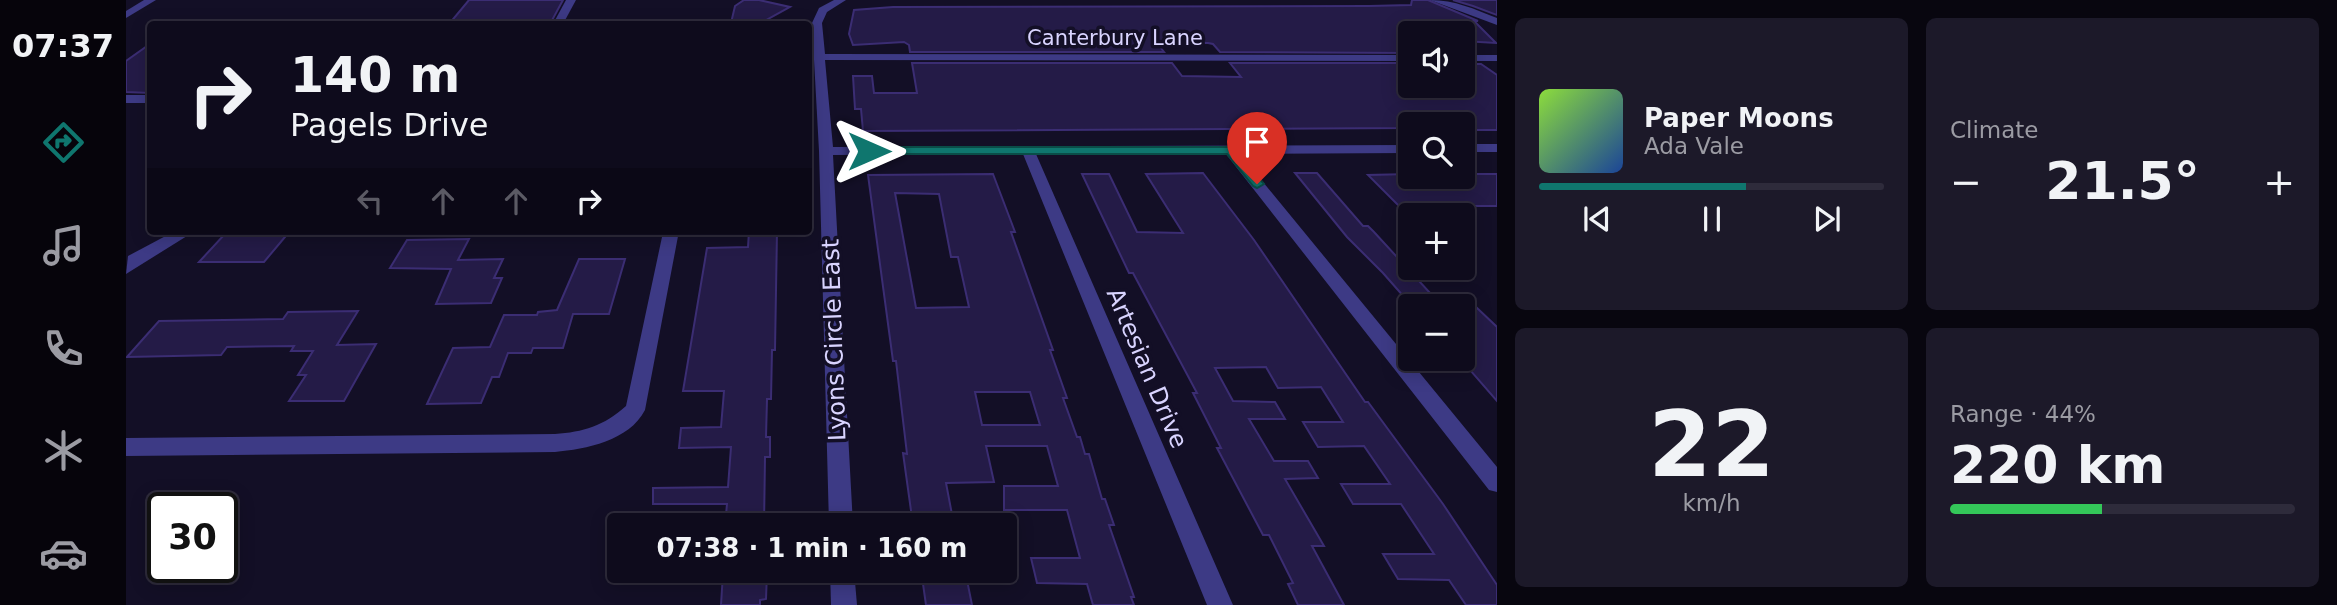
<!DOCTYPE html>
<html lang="en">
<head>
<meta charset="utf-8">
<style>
	:root { --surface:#0e0b1c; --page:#1c1929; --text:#f1f3f6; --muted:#9b9ba3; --line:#2e2b3b; --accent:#0f766e }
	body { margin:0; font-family:"DejaVu Sans",sans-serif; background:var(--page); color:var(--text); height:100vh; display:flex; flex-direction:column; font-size:26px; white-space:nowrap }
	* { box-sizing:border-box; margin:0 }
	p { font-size:23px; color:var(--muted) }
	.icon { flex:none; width:38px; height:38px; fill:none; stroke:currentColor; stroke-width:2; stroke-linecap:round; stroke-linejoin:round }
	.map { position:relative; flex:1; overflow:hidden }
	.panel { display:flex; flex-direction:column; gap:18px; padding:18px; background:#08060f; width:840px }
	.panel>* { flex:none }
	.top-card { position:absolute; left:21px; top:21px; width:665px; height:214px; border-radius:7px; box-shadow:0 4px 18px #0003,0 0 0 2px var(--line); background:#0e0b1c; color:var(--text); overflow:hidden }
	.controls { position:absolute; left:1272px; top:21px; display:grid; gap:14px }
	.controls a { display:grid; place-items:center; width:77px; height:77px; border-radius:7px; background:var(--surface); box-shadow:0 4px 18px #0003,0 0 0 2px var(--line); font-size:35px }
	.speed { position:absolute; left:21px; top:492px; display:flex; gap:14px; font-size:35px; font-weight:700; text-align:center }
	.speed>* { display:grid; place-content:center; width:91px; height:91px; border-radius:50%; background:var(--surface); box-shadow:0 4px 18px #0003,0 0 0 2px var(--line); line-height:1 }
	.speed .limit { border:4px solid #111; border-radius:10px; background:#fff; color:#111 }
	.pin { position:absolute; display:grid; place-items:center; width:60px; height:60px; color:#fff; margin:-72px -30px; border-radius:50% 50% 50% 0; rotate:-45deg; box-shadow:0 0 7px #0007 }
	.pin .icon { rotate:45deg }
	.me { position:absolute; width:77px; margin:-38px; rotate:90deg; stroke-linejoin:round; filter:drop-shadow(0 0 5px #0008) }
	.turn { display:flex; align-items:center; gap:24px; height:147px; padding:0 28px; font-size:32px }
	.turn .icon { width:91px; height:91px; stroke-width:2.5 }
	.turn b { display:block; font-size:49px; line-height:60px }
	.lanes { display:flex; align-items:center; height:66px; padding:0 28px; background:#0003; justify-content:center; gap:35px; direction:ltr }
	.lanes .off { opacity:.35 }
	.big { font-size:52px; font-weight:800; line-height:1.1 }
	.panel .tile { flex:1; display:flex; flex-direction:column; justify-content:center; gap:10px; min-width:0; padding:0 24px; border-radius:10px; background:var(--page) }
	.panel .dial { align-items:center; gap:0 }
	.dial b { font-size:91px; line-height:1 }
	.song { display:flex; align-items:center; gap:21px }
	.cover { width:84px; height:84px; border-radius:10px; background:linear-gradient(135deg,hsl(90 70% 55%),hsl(220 70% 35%)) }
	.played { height:7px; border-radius:4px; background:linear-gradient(90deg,var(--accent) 60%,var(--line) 60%) }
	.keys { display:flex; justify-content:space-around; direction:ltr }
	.heat { display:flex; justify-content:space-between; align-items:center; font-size:38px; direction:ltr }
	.charge { height:10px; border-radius:5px; background:linear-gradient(90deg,#34c759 44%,var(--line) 0) }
	.panel .tiles { flex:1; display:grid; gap:18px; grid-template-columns:repeat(2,1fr) }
	.trip { position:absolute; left:481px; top:513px; width:410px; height:70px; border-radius:7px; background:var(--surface); box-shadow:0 4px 18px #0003,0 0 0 2px var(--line); font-weight:800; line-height:70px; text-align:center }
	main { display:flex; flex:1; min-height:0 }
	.menu { display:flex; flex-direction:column; width:126px; justify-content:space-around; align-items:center; background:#06040b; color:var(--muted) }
	.menu .icon { width:49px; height:49px }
	.menu .active { color:var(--accent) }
	.menu b { font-size:32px; color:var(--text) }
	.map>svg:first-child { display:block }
</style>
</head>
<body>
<main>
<nav class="menu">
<b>07:37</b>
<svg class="icon active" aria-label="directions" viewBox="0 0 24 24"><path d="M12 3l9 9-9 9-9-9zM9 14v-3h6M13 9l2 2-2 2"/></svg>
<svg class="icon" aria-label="music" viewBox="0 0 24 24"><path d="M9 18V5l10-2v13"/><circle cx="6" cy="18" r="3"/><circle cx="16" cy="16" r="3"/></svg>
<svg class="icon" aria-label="phone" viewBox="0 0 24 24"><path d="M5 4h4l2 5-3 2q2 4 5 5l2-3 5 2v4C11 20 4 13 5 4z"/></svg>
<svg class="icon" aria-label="climate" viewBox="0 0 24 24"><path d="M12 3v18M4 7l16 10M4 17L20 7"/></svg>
<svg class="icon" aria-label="car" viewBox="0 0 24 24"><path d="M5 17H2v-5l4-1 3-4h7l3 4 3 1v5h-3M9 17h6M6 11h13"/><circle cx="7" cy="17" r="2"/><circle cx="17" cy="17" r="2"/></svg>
</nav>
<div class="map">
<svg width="1371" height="605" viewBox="0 0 1371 605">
	<rect width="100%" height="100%" fill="#130f26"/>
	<g fill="#241b47" stroke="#3b2d73" stroke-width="2" fill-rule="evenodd">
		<path d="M 343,0 L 437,0 L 424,24 L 323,24 Z"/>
		<path d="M 618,0 L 633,0 L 664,7 L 633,24 L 605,23 L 609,6 Z"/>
		<path d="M 1286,0 L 1302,0 L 1352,21 L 1348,21 L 1370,43 L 1337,41 L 1337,33 L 1284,32 L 1284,53 L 1094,52 L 1087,44 L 1082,43 L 1031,43 L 1038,52 L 784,52 L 783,45 L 778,42 L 727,45 L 723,34 L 728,10 L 767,7 L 1243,6 L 1285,5 Z"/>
		<path d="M 1327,0 L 1371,0 L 1371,15 L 1347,6 Z"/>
		<path d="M 24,44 L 24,93 L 0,92 L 0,61 Z"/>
		<path d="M 786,63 L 1046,63 L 1056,76 L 1115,77 L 1104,63 L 1284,63 L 1284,90 L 1337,89 L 1337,64 L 1355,64 L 1371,75 L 1371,130 L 1347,130 L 1340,124 L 1278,124 L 1283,128 L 737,131 L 735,109 L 729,109 L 727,76 L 746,76 L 748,93 L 791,93 Z"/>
		<path d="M 1077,173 L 1128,240 L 1239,402 L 1242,402 L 1317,504 L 1371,585 L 1371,605 L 1340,605 L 1323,580 L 1272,579 L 1257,554 L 1308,554 L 1275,504 L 1227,504 L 1215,484 L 1264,484 L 1238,446 L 1192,447 L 1177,422 L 1217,422 L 1195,387 L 1152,388 L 1140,367 L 1089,368 L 1107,401 L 1149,402 L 1159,419 L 1123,419 L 1148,461 L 1182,461 L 1192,478 L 1159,479 L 1198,546 L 1186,546 L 1218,605 L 1172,605 L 1162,584 L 1167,583 L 1143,535 L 1137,535 L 1091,448 L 1095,448 L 1067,393 L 1071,393 L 1007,273 L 1003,273 L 956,174 L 983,174 L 1011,232 L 1057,233 L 1020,174 Z"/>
		<path d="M 1169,173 L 1191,173 L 1237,226 L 1242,226 L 1248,232 L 1316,306 L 1286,306 L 1257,273 L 1221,237 Z"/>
		<path d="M 867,174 L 889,232 L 885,232 L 927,350 L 924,350 L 941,398 L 937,398 L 951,437 L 954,437 L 959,454 L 963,454 L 976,499 L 979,499 L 988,525 L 983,525 L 1008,597 L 1005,597 L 1008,605 L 967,605 L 961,584 L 911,583 L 905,558 L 954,558 L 941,510 L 878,510 L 878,486 L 932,486 L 921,446 L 860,446 L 868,482 L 820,483 L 828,525 L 787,525 L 777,453 L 781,454 L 776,412 L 770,361 L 767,361 L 742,175 ZM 769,193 L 813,194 L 825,257 L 832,257 L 843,307 L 790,308 ZM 849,392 L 904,392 L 914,425 L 856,425 Z"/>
		<path d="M 1284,174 L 1284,177 L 1337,177 L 1337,174 L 1371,174 L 1371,206 L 1273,206 L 1242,175 Z"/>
		<path d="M 164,231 L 138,262 L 73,262 L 98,235 Z"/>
		<path d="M 623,231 L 651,231 L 649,350 L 646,350 L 645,399 L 641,399 L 640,437 L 644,437 L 644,457 L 639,457 L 638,525 L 599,525 L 601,504 L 527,504 L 527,488 L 602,487 L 605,447 L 553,448 L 555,428 L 595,427 L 598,391 L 557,391 L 581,248 L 622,247 Z"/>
		<path d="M 343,239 L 332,260 L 377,259 L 368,278 L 376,278 L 365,303 L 310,304 L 325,269 L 264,268 L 281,240 Z"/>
		<path d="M 453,259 L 499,259 L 483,314 L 447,314 L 437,348 L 407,348 L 405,353 L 382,353 L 373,377 L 366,377 L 355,403 L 301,404 L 327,348 L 364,347 L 378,315 L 411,315 L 412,312 L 431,310 Z"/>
		<path d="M 1350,307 L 1371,327 L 1371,401 L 1337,362 L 1337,308 Z"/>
		<path d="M 232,311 L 211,345 L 250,344 L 218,401 L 163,401 L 180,375 L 172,375 L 187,351 L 165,351 L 168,346 L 101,347 L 95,355 L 1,357 L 33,321 L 157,319 L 162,312 Z"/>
		<path d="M 798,570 L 839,570 L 846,605 L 800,605 L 797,584 L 800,583 Z"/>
		<path d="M 641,572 L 640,599 L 634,600 L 634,605 L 595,605 L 597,573 Z"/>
	</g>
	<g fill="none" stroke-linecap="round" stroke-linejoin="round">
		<g fill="#3d3a85" fill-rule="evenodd">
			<path d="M 18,0 L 30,0 L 0,18 L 0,11 Z"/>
			<path d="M 440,0 L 450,0 L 437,24 L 427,24 Z"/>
			<path d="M 708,0 L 720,0 L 701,12 L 696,23 L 699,54 L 1284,55 L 1284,61 L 699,60 L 707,147 L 1284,145 L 1284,153 L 1114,154 L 1371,467 L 1371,492 L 1363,490 L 1100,154 L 910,154 L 1107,605 L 1081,605 L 897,154 L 707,155 L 727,525 L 703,525 L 693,151 L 686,23 L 693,8 Z"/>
			<path d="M 1304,0 C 1329,0 1348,9 1371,18 L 1371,25 Z"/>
			<rect x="1337" y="55" width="34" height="6"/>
			<rect x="0" y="95" width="24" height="8"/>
			<rect x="1337" y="144" width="34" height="8"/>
			<path d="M 49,231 L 69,231 L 0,274 L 2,256 Z"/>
			<path d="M 553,231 L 519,410 C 503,441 460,449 429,452 L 0,456 L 0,438 L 429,434 C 457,432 478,426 500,406 L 536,237 L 521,237 L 513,232 Z"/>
			<path d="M 704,570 L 728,570 L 731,605 L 705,605 Z"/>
		</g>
	</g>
	<path fill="#0f766e" stroke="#0a4d48" stroke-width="2" d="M 743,147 L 1105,147 L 1109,148 L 1138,184 L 1131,188 L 1127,186 L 1101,154 L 739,154 L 737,151 Z"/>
	<g text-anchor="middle" stroke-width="7" stroke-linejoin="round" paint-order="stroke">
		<g font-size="21" fill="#d9d4ff" stroke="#130f26">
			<text x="989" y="45">Canterbury Lane</text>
		</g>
		<g font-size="24" fill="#d9d4ff" stroke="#130f26">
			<text transform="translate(708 340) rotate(-92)" y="8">Lyons Circle East</text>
			<text transform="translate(1021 368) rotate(67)" y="8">Artesian Drive</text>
		</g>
	</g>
</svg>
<div class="controls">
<a><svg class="icon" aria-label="sound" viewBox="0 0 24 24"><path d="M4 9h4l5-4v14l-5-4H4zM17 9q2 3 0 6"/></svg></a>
<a><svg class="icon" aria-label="search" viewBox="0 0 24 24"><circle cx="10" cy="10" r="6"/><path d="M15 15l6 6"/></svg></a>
<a>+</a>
<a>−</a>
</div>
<div class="speed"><div class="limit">30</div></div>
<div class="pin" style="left:1131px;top:184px;background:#d93025"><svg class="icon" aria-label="arrive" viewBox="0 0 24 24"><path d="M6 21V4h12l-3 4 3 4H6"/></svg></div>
<svg class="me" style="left:743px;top:151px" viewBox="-20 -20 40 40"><path d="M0-17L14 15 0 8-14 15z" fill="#0f766e" stroke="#fff" stroke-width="4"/></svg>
<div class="trip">07:38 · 1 min · 160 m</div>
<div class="top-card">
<div class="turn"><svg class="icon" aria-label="right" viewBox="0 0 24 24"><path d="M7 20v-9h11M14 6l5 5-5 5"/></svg><div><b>140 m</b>Pagels Drive</div></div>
<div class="lanes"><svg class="icon off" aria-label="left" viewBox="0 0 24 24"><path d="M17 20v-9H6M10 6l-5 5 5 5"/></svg><svg class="icon off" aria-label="ahead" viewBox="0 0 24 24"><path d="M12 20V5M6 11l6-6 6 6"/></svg><svg class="icon off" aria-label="ahead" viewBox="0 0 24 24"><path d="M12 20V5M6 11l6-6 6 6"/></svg><svg class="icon" aria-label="right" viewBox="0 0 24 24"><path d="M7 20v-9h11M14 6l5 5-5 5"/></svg></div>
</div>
</div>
<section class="panel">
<div class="tiles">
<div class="tile">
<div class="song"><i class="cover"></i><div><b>Paper Moons</b><p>Ada Vale</p></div></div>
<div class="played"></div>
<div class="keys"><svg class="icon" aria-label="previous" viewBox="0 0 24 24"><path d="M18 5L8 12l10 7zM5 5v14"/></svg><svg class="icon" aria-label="pause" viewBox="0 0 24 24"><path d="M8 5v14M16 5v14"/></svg><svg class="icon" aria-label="next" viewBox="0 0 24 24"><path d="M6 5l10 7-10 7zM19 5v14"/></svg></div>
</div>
<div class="tile"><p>Climate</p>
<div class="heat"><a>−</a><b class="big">21.5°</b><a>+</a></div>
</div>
<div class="tile dial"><b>22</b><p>km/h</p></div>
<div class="tile"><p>Range · 44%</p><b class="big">220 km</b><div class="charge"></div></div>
</div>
</section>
</main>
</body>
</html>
